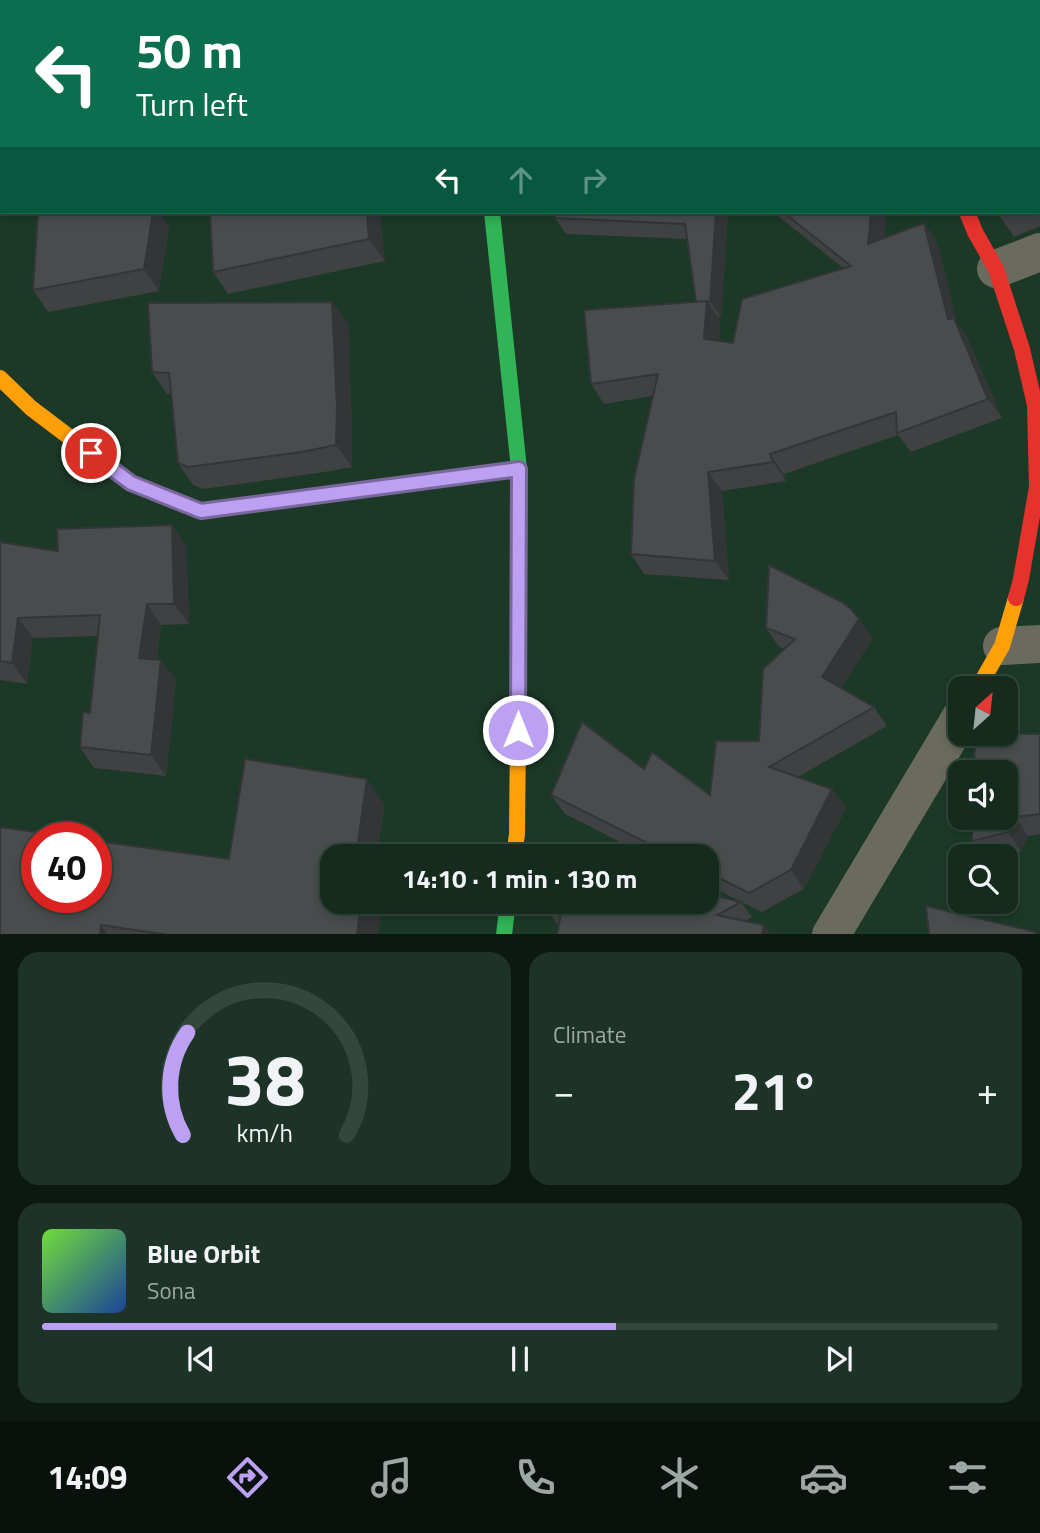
<!DOCTYPE html>
<html lang="en">
<head>
<meta charset="utf-8">
<style>
	:root { --surface:#152b1e; --page:#1e3327; --text:#f1f3f6; --muted:#9da7a4; --line:#34473c; --accent:#bca0f2 }
	body { margin:0; font-family:"Titillium Web",sans-serif; background:var(--page); color:var(--text); height:100vh; display:flex; flex-direction:column; font-size:26px; white-space:nowrap }
	* { box-sizing:border-box; margin:0 }
	p { font-size:23px; color:var(--muted) }
	.icon { flex:none; width:38px; height:38px; fill:none; stroke:currentColor; stroke-width:2; stroke-linecap:round; stroke-linejoin:round }
	.map { position:relative; height:934px; overflow:hidden }
	.drawer { display:flex; flex-direction:column; gap:18px; padding:18px; background:#0c1810; flex:1 }
	.drawer>* { flex:none }
	.top-card { position:absolute; left:0px; top:0px; width:1041px; height:214px; box-shadow:0 4px 10px #0003,0 0 0 2px var(--line); background:#0b6e4f; color:#fff; overflow:hidden }
	.needle { width:46px; rotate:27deg }
	.buttons { position:absolute; left:948px; top:676px; display:grid; gap:14px }
	.buttons a { display:grid; place-items:center; width:70px; height:70px; border-radius:14px; background:var(--surface); box-shadow:0 4px 10px #0003,0 0 0 2px var(--line); font-size:35px }
	.speed { position:absolute; left:21px; top:822px; display:flex; gap:14px; font-size:35px; font-weight:700; text-align:center }
	.speed>* { display:grid; place-content:center; width:91px; height:91px; border-radius:50%; background:var(--surface); box-shadow:0 4px 10px #0003,0 0 0 2px var(--line); line-height:1 }
	.speed .limit { border:10px solid #d22; background:#fff; color:#111 }
	.pin { position:absolute; display:grid; place-items:center; width:60px; height:60px; color:#fff; margin:-30px; border:4px solid #fff; border-radius:50%; box-shadow:0 2px 7px #0007 }
	.me { position:absolute; width:77px; margin:-38px; rotate:0deg; stroke-linejoin:round; filter:drop-shadow(0 0 5px #0008) }
	.turn { display:flex; align-items:center; gap:24px; height:147px; padding:0 21px; font-size:32px }
	.turn .icon { width:91px; height:91px; stroke-width:2.5 }
	.turn b { display:block; font-size:49px; line-height:60px }
	.lanes { display:flex; align-items:center; height:66px; padding:0 21px; background:#0003; justify-content:center; gap:35px; direction:ltr }
	.lanes .off { opacity:.35 }
	.big { font-size:52px; font-weight:700; line-height:1.1 }
	.drawer .tile { flex:1; display:flex; flex-direction:column; justify-content:center; gap:10px; min-width:0; padding:0 24px; border-radius:21px; background:var(--page) }
	.drawer .dial { align-items:center; gap:0 }
	.dial svg { height:182px; overflow:visible; fill:none; stroke:var(--line); stroke-width:7; stroke-linecap:round; text-anchor:middle }
	.dial text { fill:var(--text); stroke:none }
	.song { display:flex; align-items:center; gap:21px }
	.cover { width:84px; height:84px; border-radius:10px; background:linear-gradient(135deg,hsl(100 70% 55%),hsl(220 70% 35%)) }
	.played { height:7px; border-radius:4px; background:linear-gradient(90deg,var(--accent) 60%,var(--line) 60%) }
	.keys { display:flex; justify-content:space-around; direction:ltr }
	.heat { display:flex; justify-content:space-between; align-items:center; font-size:38px; direction:ltr }
	.drawer .tiles { flex:1; display:grid; gap:18px; grid-template-columns:1fr 1fr }
	.tile:last-child { grid-column:span 2 }
	.trip { position:absolute; left:320px; top:844px; width:399px; height:70px; border-radius:21px; background:var(--surface); box-shadow:0 4px 10px #0003,0 0 0 2px var(--line); font-weight:700; line-height:70px; text-align:center }
	.menu { display:flex; height:112px; justify-content:space-around; align-items:center; background:#08110c; color:var(--muted) }
	.menu .icon { width:49px; height:49px }
	.menu .on { color:var(--accent) }
	.menu b { font-size:32px; color:var(--text) }
	.map>svg:first-child { display:block }
</style>
</head>
<body>
<div class="map">
<svg width="1040" height="935" viewBox="0 0 1040 935">
	<rect width="100%" height="100%" fill="#1c3928"/>
	<g fill="none" stroke-linecap="round" stroke-linejoin="round">
		<g stroke="#6a6b5e" stroke-width="38">
			<path d="M 881,0 L 882,2"/>
			<path d="M 996,269 L 1040,252"/>
			<path d="M 1002,646 L 1040,644"/>
			<path d="M 831,935 L 961,717"/>
		</g>
		<g stroke="#30b455" stroke-width="16">
			<path d="M 492,212 L 519,469 L 518,727"/>
			<path d="M 504,935 L 508,901"/>
		</g>
		<g stroke="#ff9f0a" stroke-width="16">
			<path d="M 0,378 L 31,408 L 130,483 L 200,511 L 405,484"/>
			<path d="M 978,688 L 1002,646 L 1016,598"/>
			<path d="M 514,856 L 517,834 L 518,727"/>
		</g>
		<g stroke="#e5322d" stroke-width="16">
			<path d="M 469,0 L 469,2"/>
			<path d="M 967,212 L 975,232 L 996,269 L 1022,349 L 1035,405 L 1037,487 L 1021,579 L 1016,598"/>
			<path d="M 405,484 L 519,469"/>
		</g>
	</g>
	<g fill="#3f4142">
		<path d="M 932,0 L 1040,0 L 1040,30 L 1040,2 L 933,2 Z"/>
		<path d="M 1040,44 L 1040,226 L 1014,237 L 997,212 L 1040,212 Z"/>
		<path d="M 0,130 L 2,130 L 2,212 L 19,212 L 18,215 L 0,215 Z"/>
		<path d="M 38,212 L 159,212 L 169,227 L 159,291 L 48,312 L 33,290 Z"/>
		<path d="M 210,212 L 377,212 L 380,216 L 385,261 L 228,294 L 213,272 Z"/>
		<path d="M 728,212 L 721,317 L 718,317 L 720,321 L 719,342 L 733,343 L 843,268 L 778,216 L 775,212 L 886,212 L 884,238 L 924,223 L 937,242 L 957,323 L 967,337 L 1002,418 L 911,452 L 898,435 L 784,474 L 786,481 L 722,491 L 729,580 L 644,574 L 631,554 L 653,396 L 604,404 L 591,384 L 696,302 L 687,239 L 566,234 L 555,218 Z"/>
		<path d="M 348,324 L 352,428 L 352,467 L 318,473 L 203,489 L 193,485 L 178,463 L 171,394 L 167,394 L 152,372 Z"/>
		<path d="M 0,542 L 58,551 L 186,546 L 189,624 L 161,625 L 157,659 L 161,660 L 176,680 L 166,776 L 94,768 L 80,747 L 90,713 L 98,636 L 33,638 L 27,684 L 0,680 Z"/>
		<path d="M 859,619 L 873,638 L 841,687 L 874,707 L 887,726 L 798,777 L 832,789 L 846,808 L 804,889 L 762,912 L 707,885 L 707,856 L 648,856 L 565,814 L 551,795 L 644,769 L 710,795 L 759,741 L 785,649 L 779,647 L 766,628 Z"/>
		<path d="M 1040,734 L 1040,834 L 1028,836 L 1021,851 L 1002,856 L 982,856 L 972,841 Z"/>
		<path d="M 385,805 L 332,856 L 382,904 L 378,935 L 0,935 L 229,859 Z"/>
		<path d="M 741,902 L 752,917 L 745,921 L 559,926 L 547,910 Z"/>
	</g>
	<g fill="#333536">
		<path d="M 153,212 L 159,212 L 169,227 L 159,291 L 144,269 Z"/>
		<path d="M 367,212 L 377,212 L 380,216 L 385,261 L 369,239 Z"/>
		<path d="M 716,212 L 728,212 L 721,317 L 710,302 Z"/>
		<path d="M 871,212 L 886,212 L 881,263 L 868,244 Z"/>
		<path d="M 924,223 L 937,242 L 957,323 L 967,337 L 1002,418 L 988,399 L 948,319 Z"/>
		<path d="M 707,301 L 720,321 L 718,359 L 704,339 Z"/>
		<path d="M 332,302 L 348,324 L 352,428 L 352,467 L 336,445 Z"/>
		<path d="M 770,454 L 784,474 L 786,481 L 773,462 Z"/>
		<path d="M 708,472 L 722,491 L 729,580 L 715,561 Z"/>
		<path d="M 172,525 L 186,546 L 189,624 L 174,604 Z"/>
		<path d="M 147,604 L 161,625 L 154,679 L 139,658 Z"/>
		<path d="M 18,618 L 33,638 L 27,684 L 12,663 Z"/>
		<path d="M 859,619 L 873,638 L 835,696 L 822,677 Z"/>
		<path d="M 161,660 L 176,680 L 166,776 L 151,755 Z"/>
		<path d="M 367,779 L 385,805 L 377,856 L 356,856 Z"/>
		<path d="M 832,789 L 846,808 L 804,889 L 791,870 Z"/>
		<path d="M 1015,817 L 1028,836 L 1021,851 L 1008,832 Z"/>
		<path d="M 361,901 L 381,901 L 382,904 L 378,935 L 357,935 Z"/>
		<path d="M 101,925 L 108,935 L 100,935 Z"/>
		<path d="M 764,925 L 771,935 L 762,935 Z"/>
	</g>
	<g fill="#494c4d" stroke="#333536" stroke-width="2">
		<path d="M 543,0 L 853,0 L 854,2 L 543,2 Z"/>
		<path d="M 956,0 L 1040,0 L 1040,12 L 1040,2 L 967,2 Z"/>
		<rect x="0" y="130" width="2" height="63"/>
		<path d="M 38,212 L 153,212 L 144,269 L 33,290 Z"/>
		<path d="M 210,212 L 367,212 L 369,239 L 213,272 Z"/>
		<path d="M 555,212 L 716,212 L 710,302 L 696,302 L 685,224 L 555,218 Z"/>
		<path d="M 783,212 L 871,212 L 868,244 L 924,223 L 948,319 L 954,318 L 988,399 L 897,433 L 896,412 L 770,454 L 773,462 L 708,472 L 715,561 L 631,554 L 634,479 L 658,374 L 591,384 L 584,310 L 707,301 L 704,339 L 733,343 L 742,299 L 851,266 Z"/>
		<path d="M 332,302 L 337,406 L 336,445 L 302,452 L 188,467 L 178,463 L 169,373 L 152,372 L 148,303 Z"/>
		<path d="M 172,525 L 174,604 L 147,604 L 139,658 L 161,660 L 151,755 L 80,747 L 83,712 L 90,713 L 100,615 L 18,618 L 12,663 L 0,661 L 0,542 L 58,551 L 57,529 Z"/>
		<path d="M 769,565 L 842,602 L 851,609 L 859,619 L 822,677 L 874,707 L 769,767 L 832,789 L 791,870 L 749,893 L 707,872 L 707,856 L 673,856 L 551,795 L 582,722 L 644,769 L 652,752 L 710,795 L 716,741 L 759,741 L 763,669 L 795,639 L 766,628 Z"/>
		<path d="M 975,733 L 1040,734 L 1040,814 L 1015,817 L 1008,832 L 972,841 L 973,817 L 1006,817 L 1006,772 L 974,772 Z"/>
		<path d="M 245,759 L 367,779 L 356,856 L 332,856 L 332,901 L 361,901 L 357,935 L 168,935 L 101,925 L 100,935 L 0,935 L 0,827 L 79,838 L 37,838 L 37,898 L 96,898 L 96,841 L 229,859 Z"/>
		<path d="M 707,894 L 741,902 L 717,915 L 764,925 L 762,935 L 557,935 L 561,913 L 547,910 L 549,901 L 707,901 Z"/>
		<path d="M 926,906 L 1036,932 L 1035,935 L 929,935 Z"/>
	</g>
	<g fill="none" stroke-linecap="round" stroke-linejoin="round">
		<defs>
			<path id="route" d="M 91,453 L 131,483 L 201,511 L 519,469 L 518,730"/>
		</defs>
		<use href="#route" stroke="#7a689d" stroke-width="18"/>
		<use href="#route" stroke="#bca0f2" stroke-width="12"/>
	</g>
</svg>
<div class="buttons">
<a><svg class="needle" viewBox="-14 -14 28 28"><path d="M0-13l5 13h-10z" fill="#e53935"/><path d="M0 13l5-13h-10z" fill="#9da7a4"/></svg></a>
<a><svg class="icon" aria-label="sound" viewBox="0 0 24 24"><path d="M4 9h4l5-4v14l-5-4H4zM17 9q2 3 0 6"/></svg></a>
<a><svg class="icon" aria-label="search" viewBox="0 0 24 24"><circle cx="10" cy="10" r="6"/><path d="M15 15l6 6"/></svg></a>
</div>
<div class="speed"><div class="limit">40</div></div>
<div class="pin" style="left:91px;top:453px;background:#d93025"><svg class="icon" aria-label="arrive" viewBox="0 0 24 24"><path d="M6 21V4h12l-3 4 3 4H6"/></svg></div>
<svg class="me" style="left:518px;top:730px" viewBox="-20 -20 40 40"><circle r="17" fill="#bca0f2" stroke="#fff" stroke-width="3"/><path d="M0-11L8 9 0 5-8 9z" fill="#fff"/></svg>
<div class="trip">14:10 · 1 min · 130 m</div>
<div class="top-card">
<div class="turn"><svg class="icon" aria-label="left" viewBox="0 0 24 24"><path d="M17 20v-9H6M10 6l-5 5 5 5"/></svg><div><b>50 m</b>Turn left</div></div>
<div class="lanes"><svg class="icon" aria-label="left" viewBox="0 0 24 24"><path d="M17 20v-9H6M10 6l-5 5 5 5"/></svg><svg class="icon off" aria-label="ahead" viewBox="0 0 24 24"><path d="M12 20V5M6 11l6-6 6 6"/></svg><svg class="icon off" aria-label="right" viewBox="0 0 24 24"><path d="M7 20v-9h11M14 6l5 5-5 5"/></svg></div>
</div>
</div>
<section class="drawer">
<div class="tiles">
<div class="tile dial"><svg viewBox="0 0 100 80">
<path d="M14 69A42 42 0 1 1 86 69"/>
<path d="M14 69A42 42 0 0 1 16 24" stroke="#bca0f2"/>
<text x="50" y="56" font-size="32" font-weight="700">38</text>
<text x="50" y="72" font-size="11">km/h</text>
</svg></div>
<div class="tile"><p>Climate</p>
<div class="heat"><a>−</a><b class="big">21°</b><a>+</a></div>
</div>
<div class="tile">
<div class="song"><i class="cover"></i><div><b>Blue Orbit</b><p>Sona</p></div></div>
<div class="played"></div>
<div class="keys"><svg class="icon" aria-label="previous" viewBox="0 0 24 24"><path d="M18 5L8 12l10 7zM5 5v14"/></svg><svg class="icon" aria-label="pause" viewBox="0 0 24 24"><path d="M8 5v14M16 5v14"/></svg><svg class="icon" aria-label="next" viewBox="0 0 24 24"><path d="M6 5l10 7-10 7zM19 5v14"/></svg></div>
</div>
</div>
</section>
<nav class="menu">
<b>14:09</b>
<svg class="icon on" aria-label="directions" viewBox="0 0 24 24"><path d="M12 3l9 9-9 9-9-9zM9 14v-3h6M13 9l2 2-2 2"/></svg>
<svg class="icon" aria-label="music" viewBox="0 0 24 24"><path d="M9 18V5l10-2v13"/><circle cx="6" cy="18" r="3"/><circle cx="16" cy="16" r="3"/></svg>
<svg class="icon" aria-label="phone" viewBox="0 0 24 24"><path d="M5 4h4l2 5-3 2q2 4 5 5l2-3 5 2v4C11 20 4 13 5 4z"/></svg>
<svg class="icon" aria-label="climate" viewBox="0 0 24 24"><path d="M12 3v18M4 7l16 10M4 17L20 7"/></svg>
<svg class="icon" aria-label="car" viewBox="0 0 24 24"><path d="M5 17H2v-5l4-1 3-4h7l3 4 3 1v5h-3M9 17h6M6 11h13"/><circle cx="7" cy="17" r="2"/><circle cx="17" cy="17" r="2"/></svg>
<svg class="icon" aria-label="filters" viewBox="0 0 24 24"><path d="M4 7h16M4 17h16"/><circle cx="9" cy="7" r="2"/><circle cx="15" cy="17" r="2"/></svg>
</nav>
</body>
</html>
